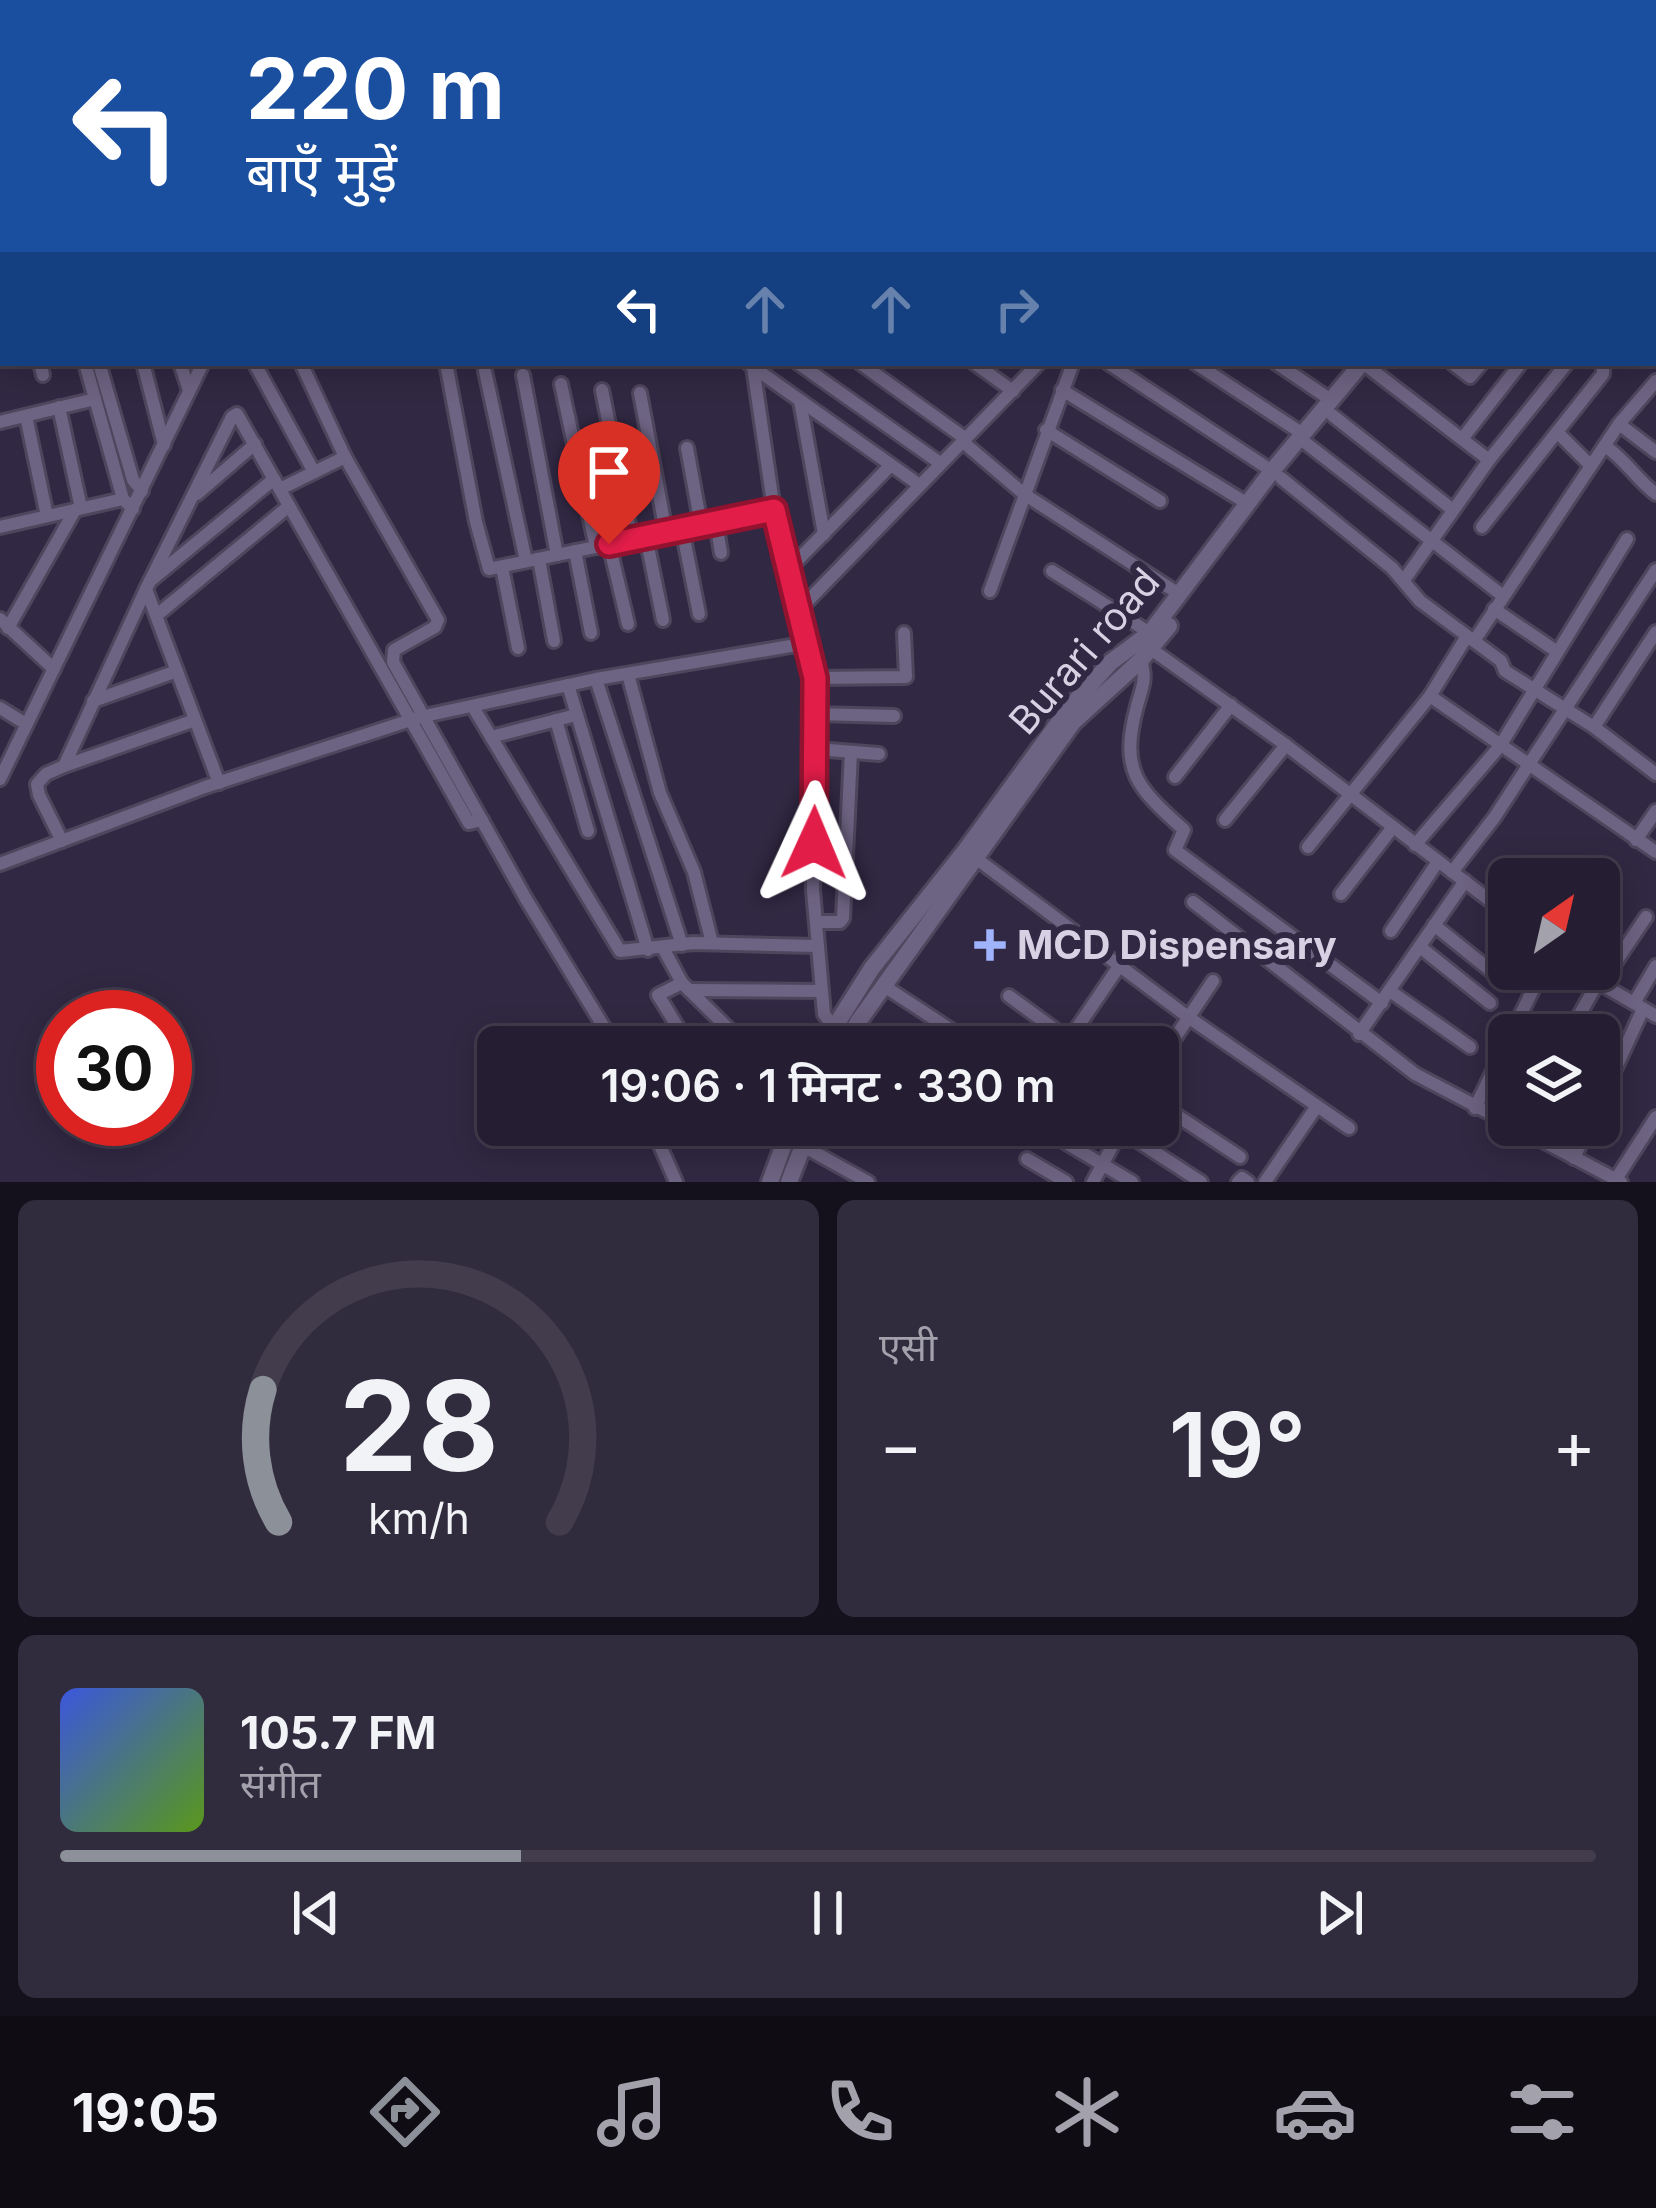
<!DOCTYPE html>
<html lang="hi">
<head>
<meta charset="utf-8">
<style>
	:root { --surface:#251e32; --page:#312b3e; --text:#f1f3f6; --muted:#a3a2ac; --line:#423c4d; --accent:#8c9099 }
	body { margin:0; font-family:Inter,"Noto Sans Devanagari",sans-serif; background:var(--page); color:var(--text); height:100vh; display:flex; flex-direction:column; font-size:45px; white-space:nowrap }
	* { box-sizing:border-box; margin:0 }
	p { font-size:39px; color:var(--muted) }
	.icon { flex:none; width:66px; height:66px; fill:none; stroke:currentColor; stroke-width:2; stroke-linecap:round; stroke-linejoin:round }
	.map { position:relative; height:1182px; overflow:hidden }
	.drawer { display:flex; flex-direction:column; gap:18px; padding:18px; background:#14101c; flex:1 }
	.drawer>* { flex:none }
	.hud { position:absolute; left:0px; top:0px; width:1656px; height:366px; box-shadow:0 6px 30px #0003,0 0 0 3px var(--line); background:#1a4fa0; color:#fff; overflow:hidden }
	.needle { width:78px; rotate:34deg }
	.controls { position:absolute; left:1488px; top:858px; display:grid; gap:24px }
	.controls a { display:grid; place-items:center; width:132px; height:132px; border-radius:18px; background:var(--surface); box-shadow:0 6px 30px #0003,0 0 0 3px var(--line); font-size:60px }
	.speed { position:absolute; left:36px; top:990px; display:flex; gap:24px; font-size:60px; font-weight:700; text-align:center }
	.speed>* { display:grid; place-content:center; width:156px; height:156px; border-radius:50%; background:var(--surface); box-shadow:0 6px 30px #0003,0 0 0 3px var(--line); line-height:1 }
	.speed .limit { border:18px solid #d22; background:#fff; color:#111 }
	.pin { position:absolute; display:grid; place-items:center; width:102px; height:102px; color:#fff; margin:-123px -51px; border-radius:50% 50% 50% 0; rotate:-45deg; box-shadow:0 0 12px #0007 }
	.pin .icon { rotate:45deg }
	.me { position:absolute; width:132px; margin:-66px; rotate:1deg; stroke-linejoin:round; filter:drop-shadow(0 0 9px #0008) }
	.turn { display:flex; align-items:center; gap:42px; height:252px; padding:0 48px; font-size:54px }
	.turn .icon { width:156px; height:156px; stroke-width:2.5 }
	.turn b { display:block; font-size:84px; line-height:102px }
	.lanes { display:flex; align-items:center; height:114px; padding:0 48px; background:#0003; justify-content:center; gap:60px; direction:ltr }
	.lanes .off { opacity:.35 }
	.big { font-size:90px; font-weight:600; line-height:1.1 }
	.drawer .tile { flex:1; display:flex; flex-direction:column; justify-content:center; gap:18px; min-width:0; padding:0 42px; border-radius:18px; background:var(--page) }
	.drawer .dial { align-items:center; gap:0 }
	.dial svg { height:312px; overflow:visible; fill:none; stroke:var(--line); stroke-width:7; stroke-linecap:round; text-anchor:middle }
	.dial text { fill:var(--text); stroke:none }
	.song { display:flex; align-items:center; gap:36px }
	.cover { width:144px; height:144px; border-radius:18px; background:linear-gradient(135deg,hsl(230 70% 55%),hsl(90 70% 35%)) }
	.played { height:12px; border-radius:6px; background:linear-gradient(90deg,var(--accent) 30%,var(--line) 30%) }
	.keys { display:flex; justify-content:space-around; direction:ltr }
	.heat { display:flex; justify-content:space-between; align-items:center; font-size:66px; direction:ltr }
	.drawer .tiles { flex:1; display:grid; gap:18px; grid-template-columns:1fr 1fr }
	.tile:last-child { grid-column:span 2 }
	.trip { position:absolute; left:477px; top:1026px; width:702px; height:120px; border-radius:18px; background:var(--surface); box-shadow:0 6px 30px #0003,0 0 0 3px var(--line); font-weight:600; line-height:120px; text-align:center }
	.tabs { display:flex; height:192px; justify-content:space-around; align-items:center; background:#0f0c14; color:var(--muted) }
	.tabs .icon { width:84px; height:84px }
	.tabs .on { color:var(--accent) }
	.tabs b { font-size:54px; color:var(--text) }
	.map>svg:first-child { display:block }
</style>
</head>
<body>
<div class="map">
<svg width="1656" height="1182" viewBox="0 0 1656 1182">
	<rect width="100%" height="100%" fill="#312843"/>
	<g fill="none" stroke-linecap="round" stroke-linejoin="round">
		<defs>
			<g id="minor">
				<path d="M 7,0 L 7,3"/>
				<path d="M 54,0 L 55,3"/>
				<path d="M 82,0 L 83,3"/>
				<path d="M 250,0 L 250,3"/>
				<path d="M 349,0 L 350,3"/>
				<path d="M 410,0 L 410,3"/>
				<path d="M 470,0 L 470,3"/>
				<path d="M 508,0 L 508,3"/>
				<path d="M 545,0 L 545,3"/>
				<path d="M 581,0 L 581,3"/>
				<path d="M 620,0 L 620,3"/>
				<path d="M 672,0 L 672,3"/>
				<path d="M 722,0 L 722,3"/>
				<path d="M 737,0 L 737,3"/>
				<path d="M 968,0 L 972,3"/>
				<path d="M 1014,0 L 1018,3"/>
				<path d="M 1191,0 L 1196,3"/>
				<path d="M 1312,0 L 1317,3"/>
				<path d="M 1427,0 L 1432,3"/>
				<path d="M 810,3 L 812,0"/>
				<path d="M 892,3 L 894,0"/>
				<path d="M 1136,3 L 1139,0"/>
				<path d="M 1256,3 L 1259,0"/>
				<path d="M 1342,3 L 1345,0"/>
				<path d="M 1396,3 L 1399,0"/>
				<path d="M 1463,3 L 1465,0"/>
				<path d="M 1544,3 L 1547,0"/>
				<path d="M 0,31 L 3,43"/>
				<path d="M 1653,58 L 1656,60"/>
				<path d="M 1653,94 L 1656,96"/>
				<path d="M 1653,169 L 1656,171"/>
				<path d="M 1653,192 L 1656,188"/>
				<path d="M 0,206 L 3,217"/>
				<path d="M 1653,239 L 1656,235"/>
				<path d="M 1653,279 L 1656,281"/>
				<path d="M 0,332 L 3,332"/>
				<path d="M 40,363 L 43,375"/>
				<path d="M 85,363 L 123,499 L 133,509"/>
				<path d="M 99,363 L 133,480 L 142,491"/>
				<path d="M 143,363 L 164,445"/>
				<path d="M 180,363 L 189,390"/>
				<path d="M 301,363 L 345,457 L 438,620 L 435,627 L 394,650 L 393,662 L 526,899 L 616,1047"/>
				<path d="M 446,363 L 476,522 L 489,569 L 774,510"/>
				<path d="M 748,363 L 753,367 L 774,510 L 815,678 L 813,890 L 824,1014 L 836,1031"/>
				<path d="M 798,363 L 940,463"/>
				<path d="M 860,363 L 966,439"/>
				<path d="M 974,363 L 1013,391"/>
				<path d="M 1108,363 L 1272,471"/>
				<path d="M 1195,363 L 1303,434"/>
				<path d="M 1276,363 L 1331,400"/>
				<path d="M 1363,363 L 1489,460"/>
				<path d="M 1452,363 L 1470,377 L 1482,363"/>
				<path d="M 256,366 L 314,472"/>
				<path d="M 753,367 L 918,484"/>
				<path d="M 485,371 L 526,561"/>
				<path d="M 523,375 L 557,555"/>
				<path d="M 561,384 L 596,547"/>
				<path d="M 602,390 L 632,540"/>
				<path d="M 1062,390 L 1248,504"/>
				<path d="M 640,393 L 666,532"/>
				<path d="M 800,401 L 824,534"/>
				<path d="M 59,407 L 81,508"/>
				<path d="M 1332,415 L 1453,510"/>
				<path d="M 26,416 L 47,516"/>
				<path d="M 0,422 L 95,399"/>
				<path d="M 1619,424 L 1656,452"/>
				<path d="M 1046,430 L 1160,501"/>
				<path d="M 1557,432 L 1603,374 L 1603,363"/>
				<path d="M 1462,439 L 1521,363"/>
				<path d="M 963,442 L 1024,494 L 1179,594"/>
				<path d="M 1307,444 L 1503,596"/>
				<path d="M 1605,446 C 1626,460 1636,479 1656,494"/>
				<path d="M 687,448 L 701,525"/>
				<path d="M 1281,478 L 1392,568 L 1420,601 L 1501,661 L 1505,671 L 1594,727 L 1656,774"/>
				<path d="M 280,489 L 345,457"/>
				<path d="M 197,494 L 255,444"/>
				<path d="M 716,522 L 721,553"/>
				<path d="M 0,527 L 123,499"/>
				<path d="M 1482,527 L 1557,432 L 1591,466"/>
				<path d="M 682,529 L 699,614"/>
				<path d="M 646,537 L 663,620"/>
				<path d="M 609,544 L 628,624"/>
				<path d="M 575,551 L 591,633"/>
				<path d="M 539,559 L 554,641"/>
				<path d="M 502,567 L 518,648"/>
				<path d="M 789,569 L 891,465"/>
				<path d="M 1052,571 L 1150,633"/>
				<path d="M 1404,580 L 1489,460 L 1567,363"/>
				<path d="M 150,581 L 274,479"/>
				<path d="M 990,591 L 1073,363"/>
				<path d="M 1494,609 L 1556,651"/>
				<path d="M 799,610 L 1039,363"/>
				<path d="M 157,615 L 289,506"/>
				<path d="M 0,619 L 54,669"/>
				<path d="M 8,628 L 75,510"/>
				<path d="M 1467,636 L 1430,696 L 1656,852"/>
				<path d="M 1474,641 L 1619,424 L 1656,381"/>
				<path d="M 1151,649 L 1283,743 L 1509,915"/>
				<path d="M 1141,660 C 1147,680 1142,687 1137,706 C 1119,772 1138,788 1184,830 L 1175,850 L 1382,1003"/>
				<path d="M 628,674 L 660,793 L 694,872 L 712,943"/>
				<path d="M 815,678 L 906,677 L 904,633"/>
				<path d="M 596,679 L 682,945"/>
				<path d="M 568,685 L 648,950"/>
				<path d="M 93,701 L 177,671"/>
				<path d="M 473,707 L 620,951 L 693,943 L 817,946"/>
				<path d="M 0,708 L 26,724"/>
				<path d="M 816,714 L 894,716"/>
				<path d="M 556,720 L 588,831"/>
				<path d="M 1594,727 L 1656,632"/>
				<path d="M 491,737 L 576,715"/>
				<path d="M 816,749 L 879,754"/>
				<path d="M 64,766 L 195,720"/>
				<path d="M 1175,777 L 1231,705"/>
				<path d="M 0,779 L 203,363"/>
				<path d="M 219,783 L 146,589 L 232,417 L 237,414 L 469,823 L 482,820"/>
				<path d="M 1225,820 L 1286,745"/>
				<path d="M 1636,840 L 1656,811"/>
				<path d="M 62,841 L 39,795 L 37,784 L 46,774 L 64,766 L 146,589"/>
				<path d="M 1415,845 L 1500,746 L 1627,539"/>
				<path d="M 1308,847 L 1430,696"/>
				<path d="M 977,859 L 1188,1017 L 1349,1128"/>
				<path d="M 0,864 L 205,787 L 420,717 L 596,679 L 808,643"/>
				<path d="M 1452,872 L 1494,818 L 1656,570"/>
				<path d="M 1599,885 L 1606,874"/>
				<path d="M 1341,894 L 1393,827"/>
				<path d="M 1193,902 L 1415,1074 L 1621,1182"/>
				<path d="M 817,922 L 840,922 L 843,918 L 851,752"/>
				<path d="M 1434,925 L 1505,982"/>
				<path d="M 1391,931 L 1437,863"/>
				<path d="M 1420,947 L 1490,1003"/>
				<path d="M 663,948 L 682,983 L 747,1047"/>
				<path d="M 1575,969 L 1656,1016"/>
				<path d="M 682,983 L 658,995 L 688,1044"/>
				<path d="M 1601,984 L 1646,917"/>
				<path d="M 884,986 L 977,1047"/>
				<path d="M 689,990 L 822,991"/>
				<path d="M 1390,991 L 1470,1047"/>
				<path d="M 1009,996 L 1079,1047"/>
				<path d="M 1634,1003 L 1656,966"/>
				<path d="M 1359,1034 L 1465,881"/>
				<path d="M 1568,1035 L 1598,982"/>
				<path d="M 1064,1047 L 1120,965"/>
				<path d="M 1158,1063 L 1213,981"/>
				<path d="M 1158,1103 L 1240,1157"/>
				<path d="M 1599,1104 L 1643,1009"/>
				<path d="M 1475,1108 L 1543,969"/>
				<path d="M 651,1125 L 676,1182"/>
				<path d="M 1036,1125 L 1132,1182"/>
				<path d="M 1113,1125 L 1201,1182"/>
				<path d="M 803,1146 L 868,1182"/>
				<path d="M 1574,1158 L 1589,1125"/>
				<path d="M 1027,1159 L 1066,1182"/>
				<path d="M 1616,1179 L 1656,1117"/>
				<path d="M 1093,1182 L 1123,1126"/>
				<path d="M 1238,1182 L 1242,1178 L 1248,1182"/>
				<path d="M 1265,1182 L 1317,1106"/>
			</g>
			<g id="secondary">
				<path d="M 1653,15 L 1656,11"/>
				<path d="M 822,1047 L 872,968 L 965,851 L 1070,707 L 1111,662 L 1150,633 L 1272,471 L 1362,363"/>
				<path d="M 845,1047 L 858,1022 L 1073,722 L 1141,660 L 1169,626"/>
				<path d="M 770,1182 L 791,1125"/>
				<path d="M 789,1182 L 811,1125"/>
			</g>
		</defs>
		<use href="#minor" stroke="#4e465d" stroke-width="18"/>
		<use href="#secondary" stroke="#4e465d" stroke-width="22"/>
		<use href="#minor" stroke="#6d6382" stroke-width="12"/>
		<use href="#secondary" stroke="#6d6382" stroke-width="16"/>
	</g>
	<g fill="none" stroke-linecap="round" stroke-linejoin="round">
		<defs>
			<path id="route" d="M 609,544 L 774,510 L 815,678 L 814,843"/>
		</defs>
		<use href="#route" stroke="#92132f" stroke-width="30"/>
		<use href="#route" stroke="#e11d48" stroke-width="21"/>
	</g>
	<path fill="#a0b3fd" stroke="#312843" stroke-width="4.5" d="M984 927h12v12h12v12h-12v12h-12v-12h-12v-12h12z"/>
	<g text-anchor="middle" stroke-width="12" stroke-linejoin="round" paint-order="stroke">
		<g font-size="39" fill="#d7d1e3" stroke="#312843">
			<text transform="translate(1084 651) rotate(-49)" y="14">Burari road</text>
		</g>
		<g font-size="39" font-weight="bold" fill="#d7d1e3" stroke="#312843" text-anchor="start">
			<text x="1017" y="959">MCD Dispensary</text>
		</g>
	</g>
</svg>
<div class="controls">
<a><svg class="needle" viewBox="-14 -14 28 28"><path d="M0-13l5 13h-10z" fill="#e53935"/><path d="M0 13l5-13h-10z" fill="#a3a2ac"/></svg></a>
<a><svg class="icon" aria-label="layers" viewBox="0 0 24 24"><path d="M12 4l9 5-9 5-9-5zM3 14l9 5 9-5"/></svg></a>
</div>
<div class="speed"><div class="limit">30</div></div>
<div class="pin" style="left:609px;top:544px;background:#d93025"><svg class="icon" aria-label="arrive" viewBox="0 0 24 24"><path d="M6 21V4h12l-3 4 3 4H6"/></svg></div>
<svg class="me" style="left:814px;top:843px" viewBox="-20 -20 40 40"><path d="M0-17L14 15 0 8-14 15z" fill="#e11d48" stroke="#fff" stroke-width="4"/></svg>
<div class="trip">19:06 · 1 मिनट · 330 m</div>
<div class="hud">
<div class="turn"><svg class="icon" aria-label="left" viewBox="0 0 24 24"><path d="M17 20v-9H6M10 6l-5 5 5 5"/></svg><div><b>220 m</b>बाएँ मुड़ें</div></div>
<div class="lanes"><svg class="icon" aria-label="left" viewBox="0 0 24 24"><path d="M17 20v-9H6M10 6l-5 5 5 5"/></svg><svg class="icon off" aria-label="ahead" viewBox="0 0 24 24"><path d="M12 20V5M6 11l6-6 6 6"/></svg><svg class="icon off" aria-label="ahead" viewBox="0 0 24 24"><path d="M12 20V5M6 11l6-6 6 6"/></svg><svg class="icon off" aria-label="right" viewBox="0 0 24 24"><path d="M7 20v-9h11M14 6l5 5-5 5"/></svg></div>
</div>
</div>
<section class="drawer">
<div class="tiles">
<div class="tile dial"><svg viewBox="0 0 100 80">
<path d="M14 69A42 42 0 1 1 86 69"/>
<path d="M14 69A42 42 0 0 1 10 35" stroke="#8c9099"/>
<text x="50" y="56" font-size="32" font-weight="700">28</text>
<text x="50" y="72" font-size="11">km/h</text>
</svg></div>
<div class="tile"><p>एसी</p>
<div class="heat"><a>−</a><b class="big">19°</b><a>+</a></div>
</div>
<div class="tile">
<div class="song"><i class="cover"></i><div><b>105.7 FM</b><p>संगीत</p></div></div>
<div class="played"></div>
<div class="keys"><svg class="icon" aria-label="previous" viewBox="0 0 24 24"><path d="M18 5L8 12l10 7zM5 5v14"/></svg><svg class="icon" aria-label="pause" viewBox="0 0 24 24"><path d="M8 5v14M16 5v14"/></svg><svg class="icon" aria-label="next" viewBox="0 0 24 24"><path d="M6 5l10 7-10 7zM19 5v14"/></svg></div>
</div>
</div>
</section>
<nav class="tabs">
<b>19:05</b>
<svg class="icon on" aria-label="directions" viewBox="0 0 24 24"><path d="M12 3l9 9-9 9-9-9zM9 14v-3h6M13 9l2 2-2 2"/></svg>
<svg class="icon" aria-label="music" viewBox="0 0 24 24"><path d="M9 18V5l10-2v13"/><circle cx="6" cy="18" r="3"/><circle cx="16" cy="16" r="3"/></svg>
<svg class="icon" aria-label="phone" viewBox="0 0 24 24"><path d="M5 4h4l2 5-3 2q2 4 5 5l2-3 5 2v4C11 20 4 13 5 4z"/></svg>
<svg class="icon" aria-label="climate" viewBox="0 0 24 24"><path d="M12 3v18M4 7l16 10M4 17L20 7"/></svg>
<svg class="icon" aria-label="car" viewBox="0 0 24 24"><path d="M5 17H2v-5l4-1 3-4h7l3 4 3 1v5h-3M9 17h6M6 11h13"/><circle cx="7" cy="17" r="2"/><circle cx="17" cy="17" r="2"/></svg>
<svg class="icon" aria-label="filters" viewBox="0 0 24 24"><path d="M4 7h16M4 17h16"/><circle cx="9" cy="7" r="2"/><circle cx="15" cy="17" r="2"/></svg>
</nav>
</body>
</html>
